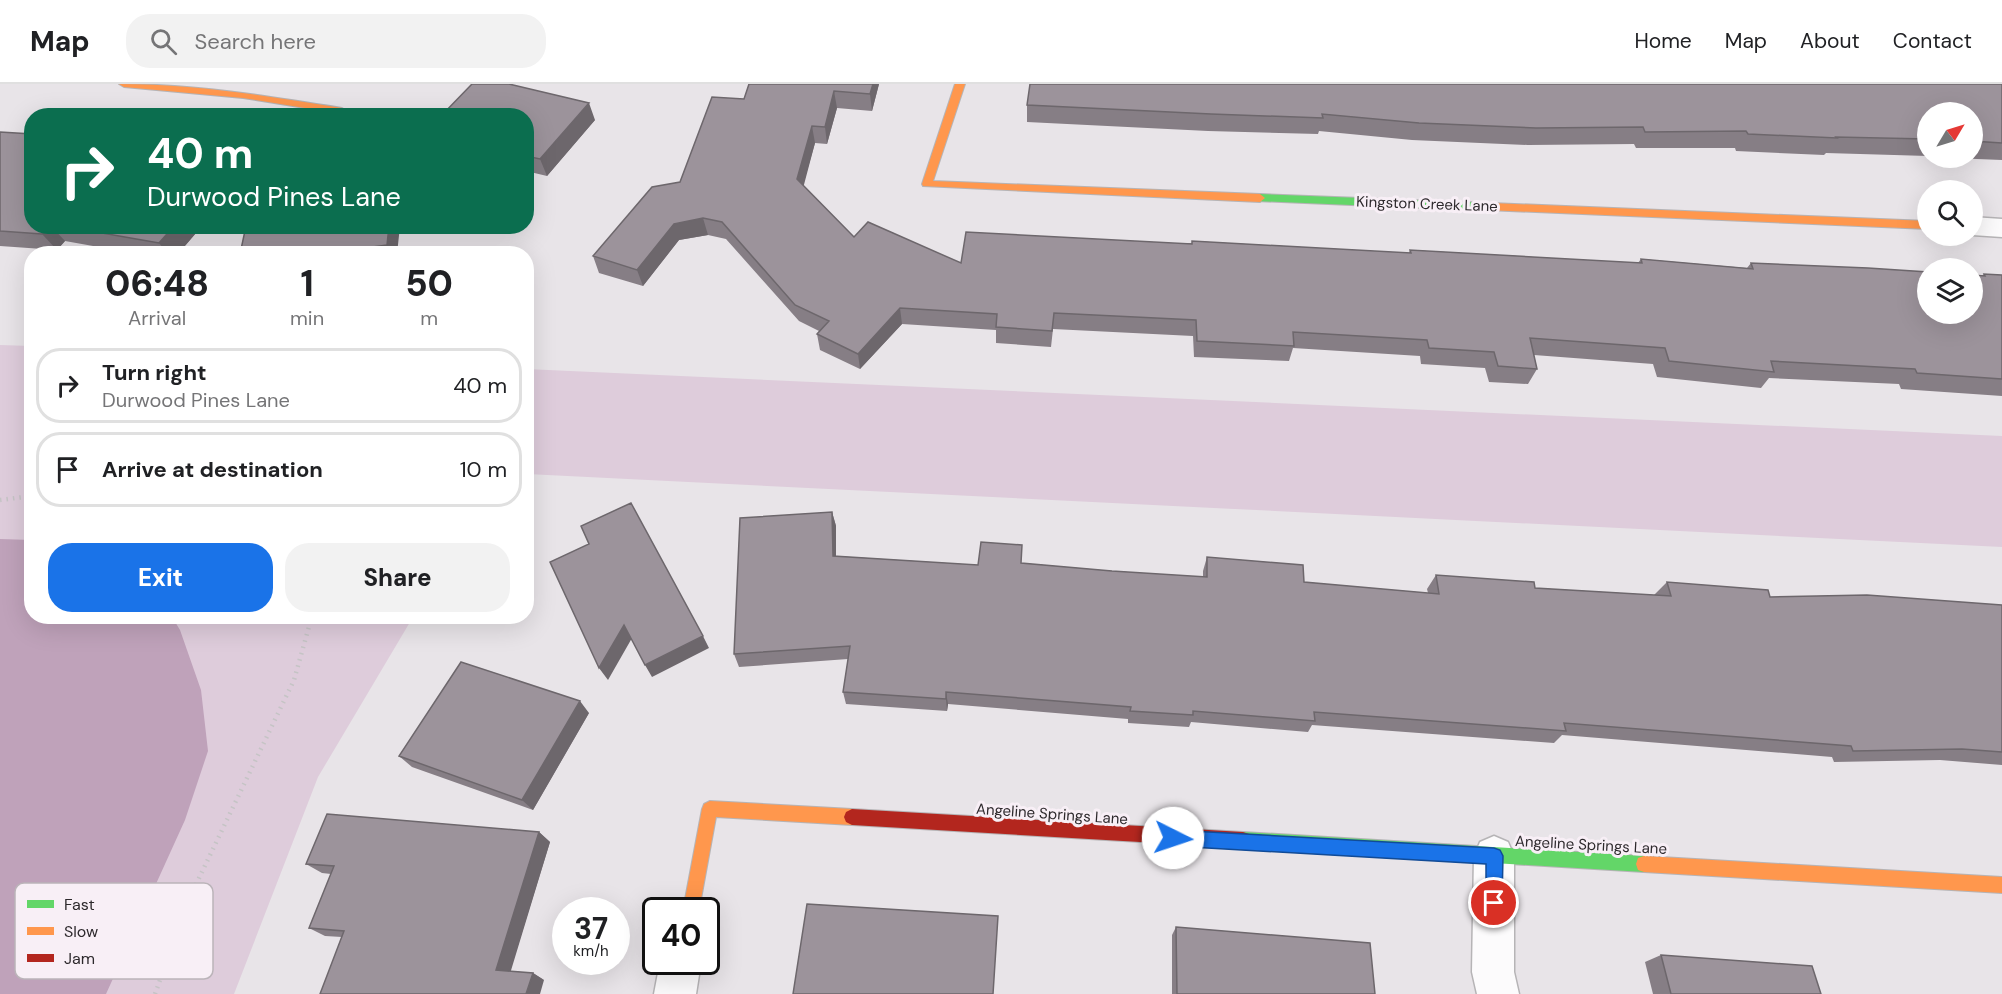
<!DOCTYPE html>
<html lang="en">
<head>
<meta charset="utf-8">
<style>
	:root { --surface:#fff; --page:#f2f2f2; --text:#202124; --muted:#757577; --line:#e0e0e0; --accent:#1a73e8 }
	body { margin:0; font-family:"DM Sans",sans-serif; background:var(--page); color:var(--text); height:100vh; display:flex; flex-direction:column; font-size:22px; white-space:nowrap }
	* { box-sizing:border-box; margin:0 }
	p { font-size:20px; color:var(--muted) }
	.icon { flex:none; width:33px; height:33px; fill:none; stroke:currentColor; stroke-width:2; stroke-linecap:round; stroke-linejoin:round }
	.map { position:relative; flex:1; overflow:hidden }
	.panel { position:absolute; left:24px; top:162px; width:510px; height:378px; display:flex; flex-direction:column; background:var(--surface); border-radius:24px; box-shadow:0 6px 24px #0002 }
	.panel>* { flex:none }
	.top-card { position:absolute; left:24px; top:24px; width:510px; height:126px; border-radius:24px; box-shadow:0 6px 24px #0002; background:#0b6e4f; color:#fff; overflow:hidden }
	.needle { width:39px; rotate:52deg }
	.fabs { position:absolute; left:1917px; top:18px; display:grid; gap:12px }
	.fabs a { display:grid; place-items:center; width:66px; height:66px; border-radius:50%; background:var(--surface); box-shadow:0 6px 24px #0002; font-size:30px }
	.speed { position:absolute; left:552px; top:813px; display:flex; gap:12px; font-size:30px; font-weight:700; text-align:center }
	.speed>* { display:grid; place-content:center; width:78px; height:78px; border-radius:50%; background:var(--surface); box-shadow:0 6px 24px #0002; line-height:1 }
	.speed small { font-size:15px; font-weight:400 }
	.speed .limit { border:3px solid #111; border-radius:9px; background:#fff; color:#111 }
	.pin { position:absolute; display:grid; place-items:center; width:51px; height:51px; color:#fff; margin:-26px; border:3px solid #fff; border-radius:50%; box-shadow:0 2px 6px #0007 }
	.me { position:absolute; width:66px; margin:-33px; rotate:94deg; stroke-linejoin:round; filter:drop-shadow(0 0 4px #0008) }
	.turn { display:flex; align-items:center; gap:21px; height:126px; padding:0 24px; font-size:27px }
	.turn .icon { width:78px; height:78px; stroke-width:2.5 }
	.turn b { display:block; font-size:42px; line-height:51px }
	.eta { display:flex; justify-content:space-evenly; align-items:center; height:102px; text-align:center }
	.eta b { font-size:36px; font-weight:800; line-height:42px }
	.action { display:flex; gap:12px; margin-top:auto; padding:12px 24px }
	.action a { flex:1; height:69px; border-radius:24px; background:var(--accent); color:#fff; font-size:24px; font-weight:800; line-height:69px; text-align:center }
	.action a+a { background:var(--page); color:var(--text) }
	ul { padding:0; list-style:none }
	li { display:flex; align-items:center; gap:18px; height:75px; margin:0 12px 9px; padding:0 12px; border:3px solid var(--line); border-radius:24px }
	li div { flex:1 }
	li b { display:block; font-size:22px }
	li em { font-style:normal }
	header { display:flex; align-items:center; gap:36px; box-sizing:border-box; height:84px; padding:0 30px; background:var(--surface); border-bottom:2px solid var(--line) }
	header strong { font-size:28px }
	nav { display:flex; gap:33px; margin-inline-start:auto; font-size:21px }
	.search { width:420px; height:54px; background:var(--page); display:flex; align-items:center; gap:15px; box-sizing:border-box; padding:0 21px; border-radius:24px; color:var(--muted); font-size:22px }
	.map>svg:first-child { display:block }
</style>
</head>
<body>
<header>
<strong>Map</strong>
<div class="search"><svg class="icon" aria-label="search" viewBox="0 0 24 24"><circle cx="10" cy="10" r="6"/><path d="M15 15l6 6"/></svg>Search here</div>
<nav><a>Home</a><a>Map</a><a>About</a><a>Contact</a></nav>
</header>
<div class="map">
<svg width="2002" height="910" viewBox="0 0 2002 910">
	<rect width="100%" height="100%" fill="#e8e4e8"/>
	<!-- green -->
	<path fill="#deccdb" d="M0 261 31 262 32 532 413 533 318 693 234 910H0Z
		M526 285 2002 352V463L527 390Z"/>
	<!-- water -->
	<path fill="#bfa2ba" d="M0 455 31 456 32 532 172 533 180 546 201 606 208 667 185 736 106 910H0Z"/>
	<g fill="none" stroke-linecap="round" stroke-linejoin="round">
		<defs>
			<path id="street" d="M1972 133 2002 135V153L1972 151Z
				M1494 752 1508 758 1514 772V888L1519 910H1477L1472 888 1474 772 1480 758Z
				M660 878H701L696 910H654Z"/>
			<path id="fast" d="M1260 110 1491 119 1496 123 1491 127 1256 117 1255 114Z
				M1243 748 1644 772 1650 774 1652 780 1650 786 1644 788 1243 764 1237 762 1235 756 1237 750Z"/>
			<path id="slow" d="M119 0C194 0 268 12 342 24L347 27 342 30 243 14 124 3Z
				M955 0H965L933 97 1260 110 1265 114 1260 118 923 102 922 100Z
				M1491 119 1928 137V145L1487 126V120Z
				M710 717 852 725 858 728 860 733 858 738 852 741 716 733 699 826H683L702 725 704 720Z
				M1644 772 2002 793V809L1644 788 1638 786 1636 780 1638 774Z"/>
			<path id="jam" d="M852 725 1243 748 1249 750 1251 756 1249 762 1243 764 852 741 846 738 844 733 846 728Z"/>
		</defs>
		<!-- street casing -->
		<use href="#street" stroke="#b6b4b6" stroke-width="3"/>
		<!-- fast casing -->
		<use href="#fast" stroke="#b6b4b6" stroke-width="2"/>
		<!-- slow casing -->
		<use href="#slow" stroke="#b6b4b6" stroke-width="2"/>
		<!-- jam casing -->
		<use href="#jam" stroke="#b6b4b6" stroke-width="2"/>
		<!-- path -->
		<path stroke="#c5c4c5" stroke-width="4.5" stroke-dasharray="1.5 5" stroke-linecap="butt" d="M0 416 32 412
			M155 910 189 815 294 596 312 532"/>
		<!-- street -->
		<use href="#street" fill="#fcfbfc" fill-rule="evenodd"/>
		<!-- fast -->
		<use href="#fast" fill="#63d668" fill-rule="evenodd"/>
		<!-- slow -->
		<use href="#slow" fill="#ff974d" fill-rule="evenodd"/>
		<!-- jam -->
		<use href="#jam" fill="#b3261e" fill-rule="evenodd"/>
	</g>
	<!-- wall -->
	<path fill="#867e85" d="M749 0H879L872 27 837 24 827 60 815 59 803 101 854 153 961 179 1192 159V157L1409 169 1410 166 1638 179 1641 175 1747 184 1751 179 1982 192 1984 190 2002 191V312L1901 305 1899 300 1769 294 1761 304 1657 293 1653 280 1534 271 1537 285 1528 300 1489 298 1485 284 1421 280 1420 272 1293 264 1289 277 1194 273 1193 252 1053 245 1051 263 996 259V246L902 240 860 285 820 266 817 250 819 247 799 237 726 155 708 151 679 156 643 202 599 189 593 172 680 98 744 15Z
		M2002 0V76L1952 74H1972V28H1928V72L1826 69 1824 71 1736 67 1735 64H1636L1634 60 1528 61 1412 56 1319 47 1318 50 1208 47 1027 38V21Z
		M526 32 595 36 547 92 526 87Z
		M0 48 32 142H202L178 170H138L65 157 57 166 0 162Z
		M832 428 836 442V472L978 481 1021 479 1112 487 1203 493V487L1207 473 1304 498 1428 509 1427 505 1436 491 1535 504 1654 511 1667 498 1770 513 2002 521V681L1940 676 1834 678 1832 673 1562 651 1554 659 1312 641 1308 648 1191 638 1189 643 1128 639V635L948 620 947 627 846 620 843 608 848 575 739 583 734 570Z
		M589 629 533 726 412 683 399 672Z
		M539 748 550 758 510 887 533 889 544 896 342 853 325 852 309 844 331 790 322 789 306 780Z
		M1176 843 1375 910H1172V851Z
		M1661 871 1821 910H1653L1645 878Z"/>
	<!-- shaded-wall -->
	<path fill="#6d676c" d="M873 0H879L872 27 870 10Z
		M834 7 837 24 827 60 825 43Z
		M589 19 595 36 547 92 540 75Z
		M812 42 815 59 801 112 797 95Z
		M703 134 708 151 679 156 643 202 637 186 674 140Z
		M47 142H51L65 157 57 166 42 150Z
		M174 142H202L178 170H168L159 159Z
		M389 142H400L397 170H322Z
		M900 224 902 240 860 285 858 270Z
		M832 428 836 442V486L833 472Z
		M624 541 632 554 608 596 599 584Z
		M703 552 709 564 652 593 645 581Z
		M946 608 948 620 947 627 946 615Z
		M580 617 589 629 533 726 522 716Z
		M539 748 550 758 509 893 496 886Z
		M533 889 544 896 540 910H526Z"/>
	<!-- building -->
	<path fill="#9c939b" stroke="#6d676c" stroke-width="1.5" d="M472 0H509L589 19 540 75 526 72V32H441Z
		M749 0H873L870 10 834 7 825 43 812 42 797 95 854 153 868 138 961 179 966 148 1192 160V157L1411 169 1410 166 1642 179 1641 175 1753 185 1751 179 1868 184 1928 188V230H1972V191L1985 192 1984 190 2002 191V295L1917 289 1915 285 1771 277 1774 288 1669 277 1665 264 1530 254 1537 285 1498 282 1494 268 1429 264 1427 256 1293 248 1294 262 1197 257 1196 236 1054 229 1052 247 996 243 997 230 900 224 858 270 817 250 829 237 795 221 722 138 703 134 674 140 637 186 593 172 652 103 680 98 712 13 744 15Z
		M1030 0H2002V59L1972 57V28H1928V55L1836 53 1837 54 1748 50 1746 47 1645 48 1643 43 1536 44 1419 39 1322 30 1323 34 1211 30 1027 21Z
		M0 48 32 50V142H47L42 150 0 147Z
		M62 142H174L159 159Z
		M246 142H389L387 161 322 170H240Z
		M631 419 703 552 645 581 624 541 599 584 550 478 589 460 581 442Z
		M832 428 833 472 978 481 981 458 1022 461 1021 479 1112 487 1207 493V473L1303 481 1304 498 1439 510 1436 491 1534 498 1535 504 1671 512 1667 498 1768 506 1770 513 1867 511 2002 521V668L1962 665 1853 667 1851 662 1564 639 1566 647 1314 628 1315 637 1193 627V631L1130 627 1131 623 946 608V615L843 608 850 562 734 570 740 434Z
		M461 578 580 617 522 716 399 672Z
		M327 730 539 748 496 886 533 889 526 910H320L344 847 309 844 334 782 306 780Z
		M807 820 998 832 993 910H793Z
		M1176 843 1370 859 1375 910H1177Z
		M1661 871 1812 882 1821 910H1671Z"/>
	<!-- route -->
	<path fill="#1a73e8" stroke="#114b97" stroke-width="1.5" d="M1173 746 1494 764 1500 766 1503 772 1502 819 1500 825 1494 827 1488 825 1486 819V780L1173 762 1168 759 1165 754 1168 748Z"/>
	<g text-anchor="middle" stroke-width="6" stroke-linejoin="round" paint-order="stroke">
		<!-- street labels -->
		<g font-size="15" fill="#2d292c" stroke="#f8eff6">
			<text transform="translate(1427 120) rotate(2)" y="5">Kingston Creek Lane</text>
			<text transform="translate(1052 730) rotate(4)" y="5">Angeline Springs Lane</text>
			<text transform="translate(1591 761) rotate(3)" y="5">Angeline Springs Lane</text>
		</g>
	</g>
	<!-- legend -->
	<rect x="15" y="799" width="198" height="96" rx="9" fill="#f8eff6" stroke="#bbb4b9" stroke-width="1.5"/>
	<rect x="27" y="816" width="27" height="8" fill="#63d668"/>
	<rect x="27" y="843" width="27" height="8" fill="#ff974d"/>
	<rect x="27" y="870" width="27" height="8" fill="#b3261e"/>
	<g font-size="16" fill="#2d292c">
		<text x="64" y="826">Fast</text>
		<text x="64" y="853">Slow</text>
		<text x="64" y="880">Jam</text>
	</g>
</svg>
<div class="fabs">
<a><svg class="needle" viewBox="-14 -14 28 28"><path d="M0-13l5 13h-10z" fill="#e53935"/><path d="M0 13l5-13h-10z" fill="#757577"/></svg></a>
<a><svg class="icon" aria-label="search" viewBox="0 0 24 24"><circle cx="10" cy="10" r="6"/><path d="M15 15l6 6"/></svg></a>
<a><svg class="icon" aria-label="layers" viewBox="0 0 24 24"><path d="M12 4l9 5-9 5-9-5zM3 14l9 5 9-5"/></svg></a>
</div>
<div class="speed"><div>37<small>km/h</small></div><div class="limit">40</div></div>
<div class="pin" style="left:1494px;top:819px;background:#d93025"><svg class="icon" aria-label="arrive" viewBox="0 0 24 24"><path d="M6 21V4h12l-3 4 3 4H6"/></svg></div>
<svg class="me" style="left:1173px;top:754px" viewBox="-20 -20 40 40"><circle r="19" fill="#fff"/><path d="M0-13L10 11 0 6-10 11z" fill="#1a73e8"/></svg>
<div class="top-card">
<div class="turn"><svg class="icon" aria-label="right" viewBox="0 0 24 24"><path d="M7 20v-9h11M14 6l5 5-5 5"/></svg><div><b>40 m</b>Durwood Pines Lane</div></div>
</div>
<section class="panel">
<div class="eta">
<div><b>06:48</b><p>Arrival</p></div>
<div><b>1</b><p>min</p></div>
<div><b>50</b><p>m</p></div>
</div>
<ul>
<li><svg class="icon" aria-label="right" viewBox="0 0 24 24"><path d="M7 20v-9h11M14 6l5 5-5 5"/></svg><div><b>Turn right</b><p>Durwood Pines Lane</p></div><em>40 m</em></li>
<li><svg class="icon" aria-label="arrive" viewBox="0 0 24 24"><path d="M6 21V4h12l-3 4 3 4H6"/></svg><div><b>Arrive at destination</b></div><em>10 m</em></li>
</ul>
<div class="action"><a>Exit</a><a>Share</a></div>
</section>
</div>
</body>
</html>
